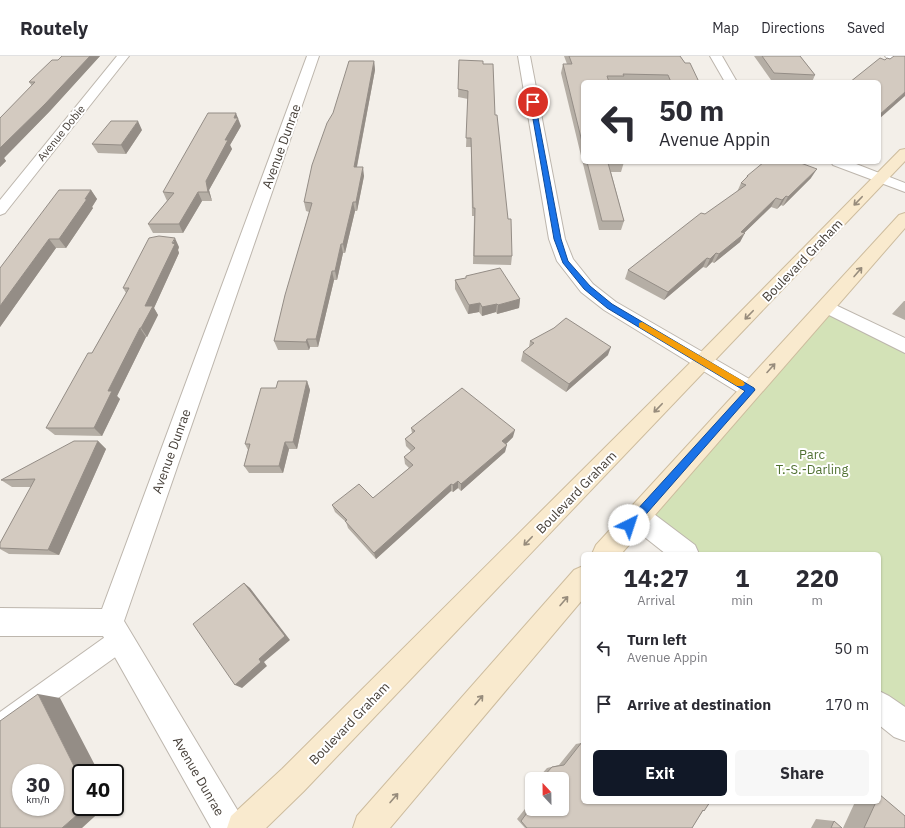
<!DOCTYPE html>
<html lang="en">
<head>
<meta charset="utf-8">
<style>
	:root { --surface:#fff; --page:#f7f7f7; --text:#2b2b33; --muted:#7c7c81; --line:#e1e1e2; --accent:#111827 }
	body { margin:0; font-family:"IBM Plex Sans",sans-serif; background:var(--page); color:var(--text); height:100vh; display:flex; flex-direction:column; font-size:15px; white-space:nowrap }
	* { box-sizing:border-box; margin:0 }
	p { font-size:13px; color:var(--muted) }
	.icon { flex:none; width:22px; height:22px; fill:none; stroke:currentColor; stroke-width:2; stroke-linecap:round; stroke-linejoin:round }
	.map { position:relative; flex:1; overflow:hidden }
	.drawer { position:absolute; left:581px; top:496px; width:300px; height:252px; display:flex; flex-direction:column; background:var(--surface); border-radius:6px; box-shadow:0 1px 3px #0004 }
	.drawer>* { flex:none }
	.guide { position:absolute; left:581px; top:24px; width:300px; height:84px; border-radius:6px; box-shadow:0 1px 3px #0004; background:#fff; color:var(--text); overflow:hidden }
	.needle { width:26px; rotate:338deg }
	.buttons { position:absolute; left:525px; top:716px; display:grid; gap:8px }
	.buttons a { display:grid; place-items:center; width:44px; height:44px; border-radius:6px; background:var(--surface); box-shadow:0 1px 3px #0004; font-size:20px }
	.speed { position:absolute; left:12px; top:708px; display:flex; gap:8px; font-size:20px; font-weight:700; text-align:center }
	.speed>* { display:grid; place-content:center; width:52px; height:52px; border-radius:50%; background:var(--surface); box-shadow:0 1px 3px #0004; line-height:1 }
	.speed small { font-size:10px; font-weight:400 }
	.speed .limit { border:2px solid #111; border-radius:6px; background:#fff; color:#111 }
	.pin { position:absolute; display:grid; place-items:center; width:34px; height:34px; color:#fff; margin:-17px; border:2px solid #fff; border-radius:50%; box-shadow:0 1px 4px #0007 }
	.me { position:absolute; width:44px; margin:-22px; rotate:41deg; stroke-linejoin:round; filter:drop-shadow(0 0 3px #0008) }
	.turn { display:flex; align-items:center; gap:14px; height:84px; padding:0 12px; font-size:18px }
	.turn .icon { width:52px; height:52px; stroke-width:2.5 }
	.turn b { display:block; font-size:28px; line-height:34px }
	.eta { display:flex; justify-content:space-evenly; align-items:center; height:68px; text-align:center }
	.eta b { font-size:24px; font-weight:700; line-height:28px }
	.action { display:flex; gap:8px; margin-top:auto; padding:8px 12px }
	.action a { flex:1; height:46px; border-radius:6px; background:var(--accent); color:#fff; font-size:16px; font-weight:700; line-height:46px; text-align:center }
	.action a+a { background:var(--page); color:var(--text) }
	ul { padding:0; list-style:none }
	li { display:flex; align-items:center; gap:12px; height:56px; padding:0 12px }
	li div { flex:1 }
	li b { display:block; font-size:15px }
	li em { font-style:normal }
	header { display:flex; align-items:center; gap:24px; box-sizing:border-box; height:56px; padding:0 20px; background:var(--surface); border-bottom:1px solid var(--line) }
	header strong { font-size:19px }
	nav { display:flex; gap:22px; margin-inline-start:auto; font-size:14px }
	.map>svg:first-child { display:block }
</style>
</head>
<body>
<header>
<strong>Routely</strong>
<nav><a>Map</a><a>Directions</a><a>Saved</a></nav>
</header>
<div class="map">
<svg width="905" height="772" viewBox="0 0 905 772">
	<rect width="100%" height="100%" fill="#f3efe9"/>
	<!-- green -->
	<path fill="#d3e2b7" d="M827 251 905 290V670L879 650V498H686L637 460Z"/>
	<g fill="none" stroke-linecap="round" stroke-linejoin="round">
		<defs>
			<path id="lane" d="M120 573 128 576 131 584 128 592 8 678 0 682V656L112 576Z"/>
			<path id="street" d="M117 0H129L5 157 0 159V144Z
				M307 0H319L124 565 241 760 245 772H211L103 580H0V552L102 553Z
				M518 0H530L565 183 573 203 593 228 616 246 758 328 761 334 758 340 751 342 744 340 604 254 581 236 557 205 549 183Z
				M710 0H722L737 26H725Z
				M885 0H905V7L887 2Z
				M831 106H851L905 127V136L833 109Z
				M827 245 905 282V297L821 255 818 251 821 247Z
				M637 449 646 452 695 489 699 498H666L628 468 625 460 628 452Z
				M879 635 889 640 905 651V685L894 681 879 669Z"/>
			<path id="secondary" d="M905 93V105L304 735 266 772H227L231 760 282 713 697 300 900 94Z
				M905 157V172L621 498H592L596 489 899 159Z
				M583 510V543L390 772H353L357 760 574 514Z"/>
		</defs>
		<!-- lane casing -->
		<use href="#lane" stroke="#bdb6ad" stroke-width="2"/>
		<!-- street casing -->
		<use href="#street" stroke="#bdb6ad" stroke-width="2"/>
		<!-- secondary casing -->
		<use href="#secondary" stroke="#cdbc9e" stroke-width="2"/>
		<!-- lane -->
		<use href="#lane" fill="#fff" fill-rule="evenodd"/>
		<!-- street -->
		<use href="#street" fill="#fff" fill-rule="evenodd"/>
		<!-- secondary -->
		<use href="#secondary" fill="#f9eace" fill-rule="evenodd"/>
	</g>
	<!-- wall -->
	<path fill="#b5aea5" d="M62 0H100L50 55 4 102 6 105 0 111V62L32 30 29 26 58 4Z
		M564 0H680L685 7 699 26H583V106H624L621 116H611L624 165 621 174H599L561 17 563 8H567Z
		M754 0H800L815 19 812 26 771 24Z
		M459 4 483 8 495 59 512 200 511 209 473 208 474 160H472L471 91H466L468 43 458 41Z
		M374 5 375 14 357 111 364 120 357 155H355L345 197H343L337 224H334L318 291H310L309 294H278L274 285 309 156 306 155 304 146Z
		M241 70 230 89 232 93 209 134 212 145H202L183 177H153L148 168 167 145 163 136Z
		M142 74 126 98 98 97 92 88Z
		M747 120 811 122 783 150 781 149 777 153 771 151 744 177 740 186 714 207 712 206 706 212 703 211 664 244 625 223 628 214 737 136 741 127 745 123Z
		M91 134 97 143 92 151 93 152 66 192H56L0 271V212Z
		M179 191 178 194 179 197 154 252 158 259 147 281H146L117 340 120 343 102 380 55 379 46 372 92 297 126 237 123 232Z
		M466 220 520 243 519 252 497 258 496 256 482 260 479 256 468 258 455 233V224L466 222Z
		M904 245H905V264L892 258Z
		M530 285 608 299 566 336 521 305 523 296 529 291Z
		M307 325 310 334 297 393H289L283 417H249L244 410 248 394 245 388 276 332Z
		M411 372 513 381 506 388 505 396 461 435 458 432 453 436 451 435 376 503 348 472 346 466 335 456 332 449 373 442 409 412 405 408 404 401 411 395 406 390 405 383 412 377Z
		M98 385 106 393 59 499 9 498 0 493V487L31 431H12L1 424Z
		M583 684V746H710L704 755H703L692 772H525L517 763 532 744V753L562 723H539V721L547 712 559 709 576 688 581 687Z
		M855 746H879L905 772H843Z
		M816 763 834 765 842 772H811Z"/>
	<!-- shaded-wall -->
	<path fill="#948d86" d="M90 0H100L50 55 4 102 6 105 0 111V92Z
		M374 5 375 14 355 120 354 111Z
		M905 36V40L879 63V59Z
		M236 57 241 70 230 89 232 93 209 134 212 145 208 136 206 125 225 84 234 62Z
		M138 65 142 74 126 98 121 89Z
		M363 111 364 120 357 155 356 146Z
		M817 113 811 122 783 150 788 141Z
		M91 134 97 143 92 151 93 152 66 192 59 183Z
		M198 136 202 145 183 177 179 168Z
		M786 140 781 149 777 153 782 144Z
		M776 142 771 151 738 183 745 177 740 186 714 207 719 198 741 176Z
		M353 146 355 155 345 197 343 188Z
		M175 182 179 191 178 194 179 197 154 252 158 259 147 281 141 272 145 250Z
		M49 183 56 192 0 271V250Z
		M341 188 343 197 337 224 335 215Z
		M716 197 712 206 706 212 710 203Z
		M707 202 703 211 664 244 668 236Z
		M332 215 334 224 318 291 316 283Z
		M520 243 519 252 497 258 498 249Z
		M480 247 479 256 468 258 469 249Z
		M497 248 496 256 482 260V251Z
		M140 272 146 281 117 340 120 343 102 380 94 372 108 335Z
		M307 283 310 291 309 294 306 286Z
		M611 291 608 299 566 336 569 328Z
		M307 325 310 334 297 393 293 386Z
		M515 374 513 381 501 393 502 385Z
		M98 385 106 393 59 499 48 494Z
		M285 386 289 393 283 417 279 410Z
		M507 389 505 396 461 435V428Z
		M458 425V432L453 436V429Z
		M451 428V435L376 503 374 497Z
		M244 527 250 532 290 584 264 606 267 610 242 632 235 629 259 603Z
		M38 638 60 642 99 717H81V724Z
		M86 751H105L82 772H62Z"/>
	<!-- building -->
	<path fill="#d3cac0" stroke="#948d86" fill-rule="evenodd" d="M62 0H90L45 48 0 92V62L35 26H29L52 4H58Z
		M569 0H680L685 7H690L699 26H671L668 19 623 18 624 20H607L609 26H583V90L563 8H572Z
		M762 0H800L815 19 774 17Z
		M894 0H905V36L879 59V26H850L880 2 885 4 887 2 890 3Z
		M459 4 483 5V8H493L495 59H497L508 163H511L512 200H474L475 152H473L471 82H466L468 35 458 33Z
		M349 5H374L354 111H363L356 146H353L343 188H341L335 215H332L316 283H307L306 286 274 285 285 239 312 147 304 146 312 109 327 67 333 57Z
		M208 57H236L234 62H238L225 84H228L206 125 208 136H198L179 168H148L174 137 163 136Z
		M111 65H138L121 89 92 88Z
		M587 106H624V107H608L624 165H602Z
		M764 106H798L817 113 788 141 786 140 782 144 776 142 741 176 745 177 719 198 716 197 710 203 707 202 668 236 628 214 701 157 705 158 746 129 741 127 748 120H747Z
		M59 134H91L85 143H87L59 183H49L0 250V212Z
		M159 180 175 182 172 187 175 188 145 250H153L141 272H140L108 335H112L94 372H46L88 297H92L129 232H123L149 182Z
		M500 212 520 243 498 249 497 248 482 251 480 247 469 249 455 224 466 222V220Z
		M566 262 611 291 569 328 523 296 534 287 530 285 554 272Z
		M278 325H307L293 386H285L279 410H244L250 388H245L261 332H276Z
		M462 332 515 374 502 385 507 389 461 428 458 425 453 429 451 428 374 497 345 465 347 464 332 449 359 428 373 442 413 409 404 401 415 392 405 383 415 375 411 372Z
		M74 385H98L48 494 0 492V487L35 423 1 424Z
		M244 527 285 580 259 603 261 606 235 629 193 568Z
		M38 638 81 724V751H86L62 772H0V665ZM21 717H55V751H21Z
		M582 686 583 687V746H710L704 755 703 754 692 772H527L521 765 532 750V753H562V723H543V721L552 711 564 709Z
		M879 738 905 760V772H864L876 746H879Z
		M834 765 842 772H831Z"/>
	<!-- one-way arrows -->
	<defs><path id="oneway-shaft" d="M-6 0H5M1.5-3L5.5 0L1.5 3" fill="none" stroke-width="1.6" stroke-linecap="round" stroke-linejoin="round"/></defs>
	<g stroke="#978c7c">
		<use href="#oneway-shaft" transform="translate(858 145) rotate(134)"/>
		<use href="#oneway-shaft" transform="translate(858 216) rotate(-49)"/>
		<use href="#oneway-shaft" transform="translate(749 259) rotate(134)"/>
		<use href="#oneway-shaft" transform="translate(771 312) rotate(-48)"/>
		<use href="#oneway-shaft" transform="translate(658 352) rotate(134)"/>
		<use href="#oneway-shaft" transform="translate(528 485) rotate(134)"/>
		<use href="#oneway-shaft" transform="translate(564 545) rotate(-49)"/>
		<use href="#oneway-shaft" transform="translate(479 644) rotate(-49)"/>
		<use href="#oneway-shaft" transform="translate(394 742) rotate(-49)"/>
	</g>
	<!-- route -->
	<path fill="#1a73e8" stroke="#114b97" d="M533 44 535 46 561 183 568 205 590 230 612 248 754 332 755 334 633 473 629 474 626 473 624 469 626 466 745 335 607 252 584 233 563 207 554 183 530 46Z"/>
	<!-- slow -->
	<path fill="#f59e0b" d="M642 266 743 325 745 328 743 330H737L639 271V267Z"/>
	<g text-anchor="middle" stroke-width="4" stroke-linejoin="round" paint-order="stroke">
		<!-- far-street labels -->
		<g font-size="11" fill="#463f38" stroke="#fff">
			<text transform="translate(61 77) rotate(-51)" y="4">Avenue Dobie</text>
		</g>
		<!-- street labels -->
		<g font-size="13" fill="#463f38" stroke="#fff">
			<text transform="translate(281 90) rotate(-70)" y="5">Avenue Dunrae</text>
			<text transform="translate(802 204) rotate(-46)" y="5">Boulevard Graham</text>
			<text transform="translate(171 395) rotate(-70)" y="5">Avenue Dunrae</text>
			<text transform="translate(576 436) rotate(-46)" y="5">Boulevard Graham</text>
			<text transform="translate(349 667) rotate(-46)" y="5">Boulevard Graham</text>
			<text transform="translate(199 720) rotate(60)" y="5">Avenue Dunrae</text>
		</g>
		<!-- park labels -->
		<g font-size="13" fill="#507132" stroke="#fff">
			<text x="812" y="403">Parc<tspan x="812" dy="15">T.-S.-Darling</tspan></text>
		</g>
	</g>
</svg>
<div class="buttons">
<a><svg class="needle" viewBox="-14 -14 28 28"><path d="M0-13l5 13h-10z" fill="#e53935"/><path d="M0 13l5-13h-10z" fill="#7c7c81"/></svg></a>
</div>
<div class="speed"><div>30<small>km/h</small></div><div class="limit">40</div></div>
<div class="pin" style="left:533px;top:46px;background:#d93025"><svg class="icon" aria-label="arrive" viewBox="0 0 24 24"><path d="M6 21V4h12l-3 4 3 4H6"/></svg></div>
<svg class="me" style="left:629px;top:469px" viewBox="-20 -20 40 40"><circle r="19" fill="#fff"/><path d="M0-13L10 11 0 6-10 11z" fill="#1a73e8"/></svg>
<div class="guide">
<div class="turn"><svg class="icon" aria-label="left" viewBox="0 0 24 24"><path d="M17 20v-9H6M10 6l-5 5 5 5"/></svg><div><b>50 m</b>Avenue Appin</div></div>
</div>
<section class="drawer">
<div class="eta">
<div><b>14:27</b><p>Arrival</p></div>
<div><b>1</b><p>min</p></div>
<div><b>220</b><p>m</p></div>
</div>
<ul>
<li><svg class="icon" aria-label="left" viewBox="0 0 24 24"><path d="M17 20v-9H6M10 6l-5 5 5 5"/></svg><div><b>Turn left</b><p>Avenue Appin</p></div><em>50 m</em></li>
<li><svg class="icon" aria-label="arrive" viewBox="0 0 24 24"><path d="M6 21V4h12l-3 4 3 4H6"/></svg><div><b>Arrive at destination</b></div><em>170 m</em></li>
</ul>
<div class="action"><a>Exit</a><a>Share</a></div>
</section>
</div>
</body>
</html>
